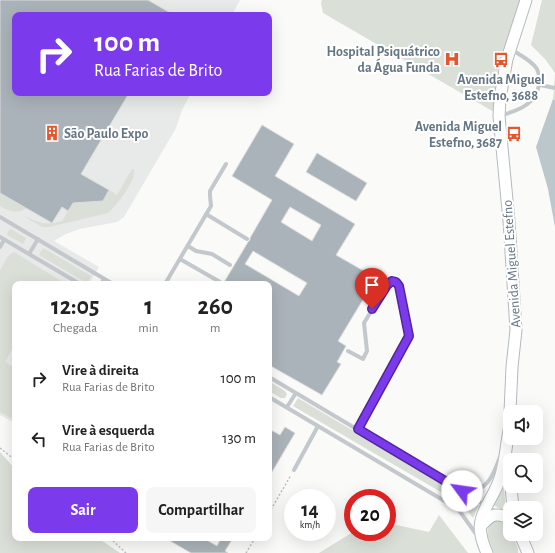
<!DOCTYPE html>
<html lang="pt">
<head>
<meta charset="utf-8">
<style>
	:root { --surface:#fff; --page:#f6f6f6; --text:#222; --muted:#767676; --accent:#7c3aed }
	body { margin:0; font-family:"Alegreya Sans",sans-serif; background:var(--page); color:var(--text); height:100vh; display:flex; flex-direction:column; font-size:15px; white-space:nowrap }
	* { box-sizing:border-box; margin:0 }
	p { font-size:13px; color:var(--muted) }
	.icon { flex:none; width:22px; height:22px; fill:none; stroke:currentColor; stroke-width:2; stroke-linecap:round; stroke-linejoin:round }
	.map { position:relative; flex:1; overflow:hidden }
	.panel { position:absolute; left:12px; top:281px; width:260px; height:260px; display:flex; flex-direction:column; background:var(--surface); border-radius:8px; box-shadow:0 4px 16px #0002 }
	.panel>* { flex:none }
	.banner { position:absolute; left:12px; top:12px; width:260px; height:84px; border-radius:8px; box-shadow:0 4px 16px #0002; background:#7c3aed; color:#fff; overflow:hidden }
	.tools { position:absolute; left:503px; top:405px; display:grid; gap:8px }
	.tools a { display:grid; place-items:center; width:40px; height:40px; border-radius:8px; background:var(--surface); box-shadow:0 4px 16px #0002; font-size:20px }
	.speed { position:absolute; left:284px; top:489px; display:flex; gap:8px; font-size:20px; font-weight:700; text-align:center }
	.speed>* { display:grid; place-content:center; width:52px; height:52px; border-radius:50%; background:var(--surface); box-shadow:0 4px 16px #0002; line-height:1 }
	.speed small { font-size:10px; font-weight:400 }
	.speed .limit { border:6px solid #d22; background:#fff; color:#111 }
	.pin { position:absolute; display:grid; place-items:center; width:34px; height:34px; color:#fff; margin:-41px -17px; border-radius:50% 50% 50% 0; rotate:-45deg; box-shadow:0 0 4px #0007 }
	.pin .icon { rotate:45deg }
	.me { position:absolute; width:44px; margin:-22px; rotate:301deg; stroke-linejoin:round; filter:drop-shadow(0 0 3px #0008) }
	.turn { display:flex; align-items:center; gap:14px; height:84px; padding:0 16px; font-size:18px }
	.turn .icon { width:52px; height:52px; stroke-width:2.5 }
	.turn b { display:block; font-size:28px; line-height:34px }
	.eta { display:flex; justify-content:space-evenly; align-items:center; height:68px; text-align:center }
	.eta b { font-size:24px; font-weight:700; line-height:28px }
	.primary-button { display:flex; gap:8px; margin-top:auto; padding:8px 16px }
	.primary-button a { flex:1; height:46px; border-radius:8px; background:var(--accent); color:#fff; font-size:16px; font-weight:700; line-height:46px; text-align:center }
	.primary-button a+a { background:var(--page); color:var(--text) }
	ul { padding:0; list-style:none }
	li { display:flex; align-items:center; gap:12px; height:60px; padding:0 16px }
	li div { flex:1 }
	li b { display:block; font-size:15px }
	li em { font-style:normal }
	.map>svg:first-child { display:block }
</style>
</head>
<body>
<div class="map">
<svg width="555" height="553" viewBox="0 0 555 553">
	<rect width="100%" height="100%" fill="#fafaf8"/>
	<!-- built -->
	<path fill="#e8e9e9" d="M0 0H240L232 15H15V93H191L182 110 176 128 124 217 117 222 80 229 66 234 54 241 99 267 89 284H15V423L0 415Z"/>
	<!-- green -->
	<path fill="#dadfd7" d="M322 0H522L509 39 498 66 494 112 323 13 321 3Z
		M542 0H555V100L553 99 555 73 545 59 531 45Z
		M132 169H134C137 179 116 207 108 213L49 227H42L27 218V217C39 224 50 225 62 221L73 203 103 201 109 190 117 195Z
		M0 193 26 208C17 215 9 211 0 206Z
		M11 229 26 238 23 244 7 235 8 231Z
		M43 248 91 276 87 283 39 255Z
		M14 252 66 284H15V344L5 362 15 368V420L0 412V270L8 256Z
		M269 381 285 391 287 394 285 398H281L269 391Z
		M298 398 450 488 446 495 293 406Z
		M0 452 15 469V538H98L120 553H0Z
		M502 488H504L506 512 493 505Z
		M460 494 479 505 473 518 467 510 456 501Z
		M439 515 468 553H319L353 532H387V523L429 532Z
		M494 519 508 522 510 525V534H513L518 549V553H494C489 539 482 531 494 519Z"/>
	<!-- water -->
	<path fill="#bbc7cb" d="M553 99 555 100V227L548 189 536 147Z"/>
	<!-- building -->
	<path fill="#aab3b9" stroke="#dcdcda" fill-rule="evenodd" d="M0 0H148L174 15H15V93H129L81 174 109 190 103 201 73 203 68 211 62 207 52 223 0 193Z
		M262 125 294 144 275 176 355 224 336 255 376 278 338 341 346 346 337 362 341 364 322 395 269 365V284H223L248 242 250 240V238L272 200 232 176ZM290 207 321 225 312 241 281 222ZM253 251 307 283 299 296 245 264Z
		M317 153 367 183 356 201 306 172Z
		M285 427 295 433 269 477V429L280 435Z
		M165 538H203L217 546 221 538H233L225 551 228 553H191Z"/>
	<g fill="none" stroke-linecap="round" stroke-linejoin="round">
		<defs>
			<path id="secondary" d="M510 412 512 367 516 330 509 221 499 116 500 98 507 59 526 0
				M511 486 513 508
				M480 527C490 515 496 511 510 519
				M520 534 528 553
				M487 553C469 514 492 507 501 475 506 459 506 442 510 426"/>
		</defs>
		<!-- secondary casing -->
		<use href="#secondary" stroke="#b3babf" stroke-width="13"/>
		<!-- path -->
		<path stroke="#bbbfc2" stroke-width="1.5" stroke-dasharray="2 2" stroke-linecap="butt" d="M0 448 15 460
			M269 513 291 475
			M110 538 126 553
			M246 553 255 538"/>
		<!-- service -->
		<path stroke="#c3c8cc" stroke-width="4" d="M540 85 555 88
			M499 116C508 113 518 111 526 105 537 98 543 82 537 69 532 61 520 55 512 50
			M206 214 247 239
			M0 217 113 284
			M0 237 80 284
			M188 246 196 251 212 254 230 265
			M0 247 4 240
			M29 254 38 239
			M180 259 220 282
			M101 284 104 279
			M165 284 211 206 210 196V191L226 164
			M348 351 363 359 367 351 364 323 387 285 392 281 395 282 399 286 409 336 358 429
			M269 377 498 513
			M269 397 458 509 479 538
			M287 407 296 393
			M294 470 318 426
			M464 491C487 493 493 476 500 457"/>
		<!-- secondary -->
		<use href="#secondary" stroke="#fff" stroke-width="11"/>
	</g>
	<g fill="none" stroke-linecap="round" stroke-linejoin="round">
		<defs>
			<path id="route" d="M372 309 387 285 392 281 396 282 399 286 409 336 358 429 462 491"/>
		</defs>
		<!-- route casing -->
		<use href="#route" stroke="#51269a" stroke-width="10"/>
		<!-- route -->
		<use href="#route" stroke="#7c3aed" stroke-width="7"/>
	</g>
	<!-- icons -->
	<defs>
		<symbol id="hospital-bare" viewBox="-9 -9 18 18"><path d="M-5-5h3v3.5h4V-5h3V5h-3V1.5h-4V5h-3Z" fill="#e4572e" stroke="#fff" stroke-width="2.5" paint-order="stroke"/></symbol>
		<symbol id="bus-bare" viewBox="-9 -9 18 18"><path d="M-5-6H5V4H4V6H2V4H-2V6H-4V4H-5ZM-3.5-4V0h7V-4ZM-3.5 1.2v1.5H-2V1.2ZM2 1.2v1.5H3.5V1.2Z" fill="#e4572e" stroke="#fff" stroke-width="2.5" paint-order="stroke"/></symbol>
		<symbol id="building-bare" viewBox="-9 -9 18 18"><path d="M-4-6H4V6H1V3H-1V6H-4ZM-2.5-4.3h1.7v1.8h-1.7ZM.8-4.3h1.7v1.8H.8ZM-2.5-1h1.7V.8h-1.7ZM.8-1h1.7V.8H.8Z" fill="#e4572e" stroke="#fff" stroke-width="2.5" paint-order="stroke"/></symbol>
	</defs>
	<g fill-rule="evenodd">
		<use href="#hospital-bare" x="441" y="48" width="22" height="22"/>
		<use href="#bus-bare" x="490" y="49" width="22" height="22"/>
		<use href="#building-bare" x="41" y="122" width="22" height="22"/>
		<use href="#bus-bare" x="503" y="123" width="22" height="22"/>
	</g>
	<g text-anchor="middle" stroke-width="4" stroke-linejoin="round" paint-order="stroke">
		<!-- poi labels -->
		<g font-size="14" font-weight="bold" fill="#657683" stroke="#fff" text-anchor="end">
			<text x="440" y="56">Hospital Psiquátrico<tspan x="440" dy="16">da Água Funda</tspan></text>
			<text x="501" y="84" text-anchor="middle">Avenida Miguel<tspan x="501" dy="16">Estefno, 3688</tspan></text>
			<text x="502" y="131">Avenida Miguel<tspan x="502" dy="16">Estefno, 3687</tspan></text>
			<text x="64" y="138" text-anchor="start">São Paulo Expo</text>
		</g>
		<!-- street labels -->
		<g font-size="14" fill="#657683" stroke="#fff">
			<text transform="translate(511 264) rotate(-94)" y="5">Avenida Miguel Estefno</text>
		</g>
	</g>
</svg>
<div class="tools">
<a><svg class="icon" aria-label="sound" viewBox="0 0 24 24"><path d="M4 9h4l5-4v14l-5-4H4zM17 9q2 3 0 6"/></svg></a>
<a><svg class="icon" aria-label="search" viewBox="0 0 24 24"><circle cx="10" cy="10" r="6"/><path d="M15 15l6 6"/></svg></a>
<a><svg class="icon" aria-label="layers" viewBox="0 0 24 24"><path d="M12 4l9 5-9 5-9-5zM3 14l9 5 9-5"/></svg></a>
</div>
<div class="speed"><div>14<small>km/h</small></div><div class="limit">20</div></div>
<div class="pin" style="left:372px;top:309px;background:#d93025"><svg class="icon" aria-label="arrive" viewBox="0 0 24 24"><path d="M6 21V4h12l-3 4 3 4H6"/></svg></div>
<svg class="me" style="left:462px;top:491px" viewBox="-20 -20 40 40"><circle r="19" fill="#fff"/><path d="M0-13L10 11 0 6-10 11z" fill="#7c3aed"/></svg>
<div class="banner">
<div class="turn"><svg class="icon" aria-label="right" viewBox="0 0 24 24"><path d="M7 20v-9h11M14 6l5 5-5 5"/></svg><div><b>100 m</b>Rua Farias de Brito</div></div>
</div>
<section class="panel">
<div class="eta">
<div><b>12:05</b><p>Chegada</p></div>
<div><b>1</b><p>min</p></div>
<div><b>260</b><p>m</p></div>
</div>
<ul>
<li><svg class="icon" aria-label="right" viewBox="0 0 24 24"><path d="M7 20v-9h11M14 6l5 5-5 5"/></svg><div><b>Vire à direita</b><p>Rua Farias de Brito</p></div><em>100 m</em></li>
<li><svg class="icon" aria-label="left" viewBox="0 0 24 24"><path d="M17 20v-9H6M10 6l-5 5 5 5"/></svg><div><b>Vire à esquerda</b><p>Rua Farias de Brito</p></div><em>130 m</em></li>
</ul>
<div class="primary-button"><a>Sair</a><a>Compartilhar</a></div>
</section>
</div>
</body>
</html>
